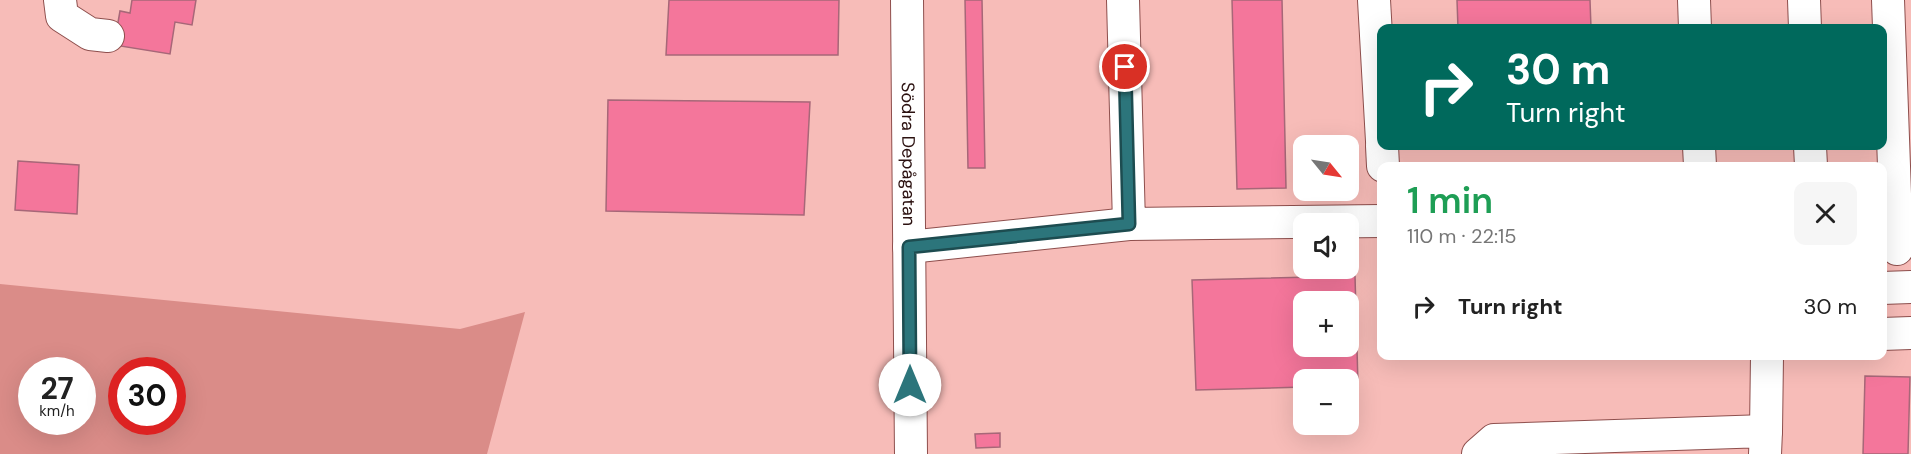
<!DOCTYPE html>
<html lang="en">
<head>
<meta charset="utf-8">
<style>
	:root { --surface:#fff; --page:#f6f6f6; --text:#222; --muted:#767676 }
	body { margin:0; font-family:"DM Sans",sans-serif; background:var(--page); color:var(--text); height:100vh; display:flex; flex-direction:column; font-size:22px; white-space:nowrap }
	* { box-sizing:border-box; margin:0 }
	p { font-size:20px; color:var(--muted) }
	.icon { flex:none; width:33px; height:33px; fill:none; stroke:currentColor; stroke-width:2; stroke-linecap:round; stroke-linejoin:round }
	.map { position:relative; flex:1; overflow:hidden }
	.side { position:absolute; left:1377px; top:162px; width:510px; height:198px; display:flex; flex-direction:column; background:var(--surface); border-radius:12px; box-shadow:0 6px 24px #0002 }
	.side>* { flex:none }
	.hud { position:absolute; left:1377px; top:24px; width:510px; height:126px; border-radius:12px; box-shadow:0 6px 24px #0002; background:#00695c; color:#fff; overflow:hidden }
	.needle { width:39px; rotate:120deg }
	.fabs { position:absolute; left:1293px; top:135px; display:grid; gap:12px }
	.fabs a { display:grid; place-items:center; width:66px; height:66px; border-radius:12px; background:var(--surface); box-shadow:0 6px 24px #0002; font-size:30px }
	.speed { position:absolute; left:18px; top:357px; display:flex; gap:12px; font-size:30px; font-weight:700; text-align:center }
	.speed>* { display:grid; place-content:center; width:78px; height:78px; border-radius:50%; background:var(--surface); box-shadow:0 6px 24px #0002; line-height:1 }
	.speed small { font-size:15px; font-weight:400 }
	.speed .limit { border:9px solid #d22; background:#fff; color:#111 }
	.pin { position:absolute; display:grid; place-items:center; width:51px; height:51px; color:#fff; margin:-26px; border:3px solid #fff; border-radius:50%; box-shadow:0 2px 6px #0007 }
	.me { position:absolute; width:66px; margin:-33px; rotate:0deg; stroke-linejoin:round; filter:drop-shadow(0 0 4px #0008) }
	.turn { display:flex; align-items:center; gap:21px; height:126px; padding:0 30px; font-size:27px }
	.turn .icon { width:78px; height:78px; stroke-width:2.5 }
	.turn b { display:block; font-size:42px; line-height:51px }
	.round { display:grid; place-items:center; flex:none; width:63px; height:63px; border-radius:12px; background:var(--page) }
	.head { display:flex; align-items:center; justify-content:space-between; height:102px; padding:0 30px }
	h1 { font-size:36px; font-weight:600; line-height:45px; color:#1e9e55 }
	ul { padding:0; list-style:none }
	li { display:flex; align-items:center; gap:18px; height:84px; padding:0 30px }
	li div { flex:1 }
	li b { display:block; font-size:22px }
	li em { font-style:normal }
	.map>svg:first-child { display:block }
</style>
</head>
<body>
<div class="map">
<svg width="1911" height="454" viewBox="0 0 1911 454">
	<rect width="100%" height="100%" fill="#f7bcb8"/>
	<!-- green -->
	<path fill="#da8c88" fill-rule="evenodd" d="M0 284 460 329 525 312 487 454H0ZM32 370H82V422H32ZM172 370V422H122V370Z"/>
	<!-- building -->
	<path fill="#f4769b" stroke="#a76778" stroke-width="1.5" fill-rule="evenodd" d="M132 0H196L192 25 175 22 170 54 114 45 120 11 130 13Z
		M669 0H839L838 55H666Z
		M965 0H982L985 168H968Z
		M1232 0H1282L1286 188 1237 189Z
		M1457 0H1590L1591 28H1458Z
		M608 100 810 102 804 215 606 211Z
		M18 161 79 165 77 214 15 210Z
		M1355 276 1358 385H1348V380H1304V387L1196 390 1192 280ZM1304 302H1348V346H1304Z
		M1865 376 1910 377 1908 454H1863Z
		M1000 433V447L976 448 975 434Z"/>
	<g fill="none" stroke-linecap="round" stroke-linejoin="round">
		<defs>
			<g id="minor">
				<path d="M60 0 62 16 90 34 108 36"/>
				<path id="s1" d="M907 0 911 454"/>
				<path d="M1123 0 1129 224 1382 221"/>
				<path d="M1374 0 1382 141"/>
				<path d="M1694 0 1695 28"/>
				<path d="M1804 0 1805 28"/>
				<path d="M1888 0 1897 249"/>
				<path d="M1382 146 1383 166"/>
				<path d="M1699 146 1700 166"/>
				<path d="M1810 146 1811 166"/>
				<path d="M909 247 1129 224"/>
				<path d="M1882 288 1911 287"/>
				<path d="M1882 334 1911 333"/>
				<path d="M1766 431 1767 356"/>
				<path d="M1478 454 1494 440 1766 431 1765 454"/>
			</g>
		</defs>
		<!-- minor casing -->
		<use href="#minor" stroke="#8e4f4d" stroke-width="34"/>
		<!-- minor -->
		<use href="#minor" stroke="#fff" stroke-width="32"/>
	</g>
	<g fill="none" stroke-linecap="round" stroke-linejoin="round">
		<defs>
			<path id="route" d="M910 385 909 247 1129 224 1125 67"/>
		</defs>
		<!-- route casing -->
		<use href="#route" stroke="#1d4c50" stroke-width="15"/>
		<!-- route -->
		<use href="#route" stroke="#2c757b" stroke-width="10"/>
	</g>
	<g text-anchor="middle" stroke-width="4.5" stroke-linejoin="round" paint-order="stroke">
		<!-- street labels -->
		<g font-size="18" fill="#2b1110" stroke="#f7bcb8">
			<text dy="6" stroke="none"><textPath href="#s1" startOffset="154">Södra Depågatan</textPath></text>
		</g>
	</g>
</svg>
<div class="fabs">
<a><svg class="needle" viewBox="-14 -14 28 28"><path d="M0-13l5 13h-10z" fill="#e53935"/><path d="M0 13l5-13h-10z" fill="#767676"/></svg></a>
<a><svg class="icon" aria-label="sound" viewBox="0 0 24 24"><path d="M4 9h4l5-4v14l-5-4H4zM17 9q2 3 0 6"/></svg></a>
<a>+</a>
<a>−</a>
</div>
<div class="speed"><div>27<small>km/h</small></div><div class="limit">30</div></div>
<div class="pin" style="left:1125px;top:67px;background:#d93025"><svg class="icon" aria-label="arrive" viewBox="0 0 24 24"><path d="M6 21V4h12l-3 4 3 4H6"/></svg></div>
<svg class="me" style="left:910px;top:385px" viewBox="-20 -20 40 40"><circle r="19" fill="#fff"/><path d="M0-13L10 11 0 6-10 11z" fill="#2c757b"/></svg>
<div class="hud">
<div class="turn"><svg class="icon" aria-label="right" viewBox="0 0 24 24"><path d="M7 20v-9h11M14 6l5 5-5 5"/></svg><div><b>30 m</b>Turn right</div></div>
</div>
<section class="side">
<div class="head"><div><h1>1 min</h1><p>110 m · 22:15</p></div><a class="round"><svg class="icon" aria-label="close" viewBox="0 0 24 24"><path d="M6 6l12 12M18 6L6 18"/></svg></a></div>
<ul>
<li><svg class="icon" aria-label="right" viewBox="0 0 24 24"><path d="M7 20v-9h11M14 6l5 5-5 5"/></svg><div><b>Turn right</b></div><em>30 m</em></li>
</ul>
</section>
</div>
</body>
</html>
